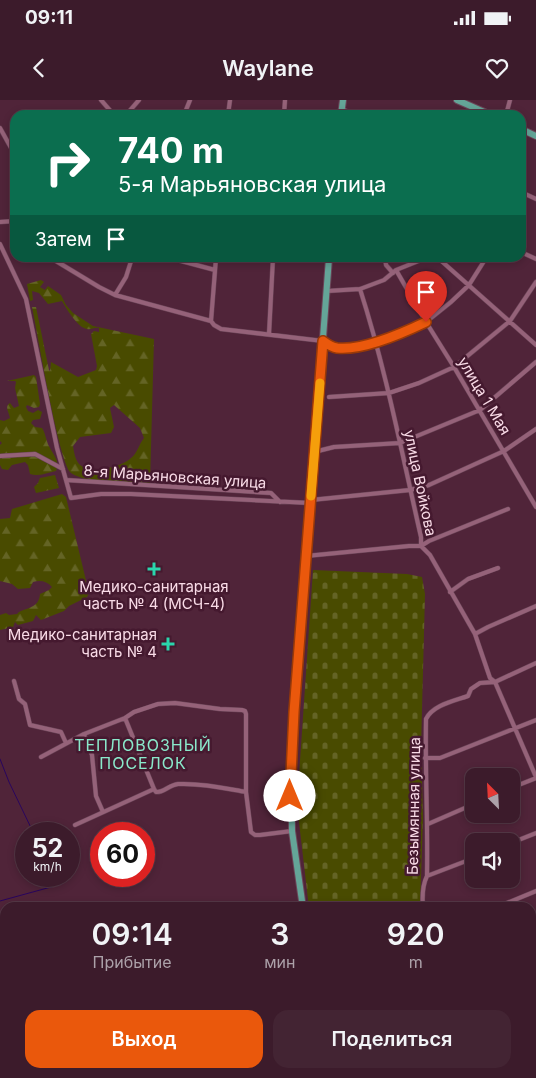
<!DOCTYPE html>
<html lang="ru">
<head>
<meta charset="utf-8">
<style>
	:root { --surface:#3c1b2b; --page:#432433; --text:#f1f3f6; --muted:#aca1a9; --line:#553947; --accent:#ea580c }
	body { margin:0; font-family:Inter,sans-serif; background:var(--page); color:var(--text); height:100vh; display:flex; flex-direction:column; font-size:19px; white-space:nowrap }
	* { box-sizing:border-box; margin:0 }
	p { font-size:16px; color:var(--muted) }
	.icon { flex:none; width:28px; height:28px; fill:none; stroke:currentColor; stroke-width:2; stroke-linecap:round; stroke-linejoin:round }
	.map { position:relative; flex:1; overflow:hidden }
	.panel { position:absolute; left:0px; top:802px; width:536px; height:176px; display:flex; flex-direction:column; background:var(--surface); border-radius:15px 15px 0 0; box-shadow:0 2px 8px #0003,0 0 0 1px var(--line) }
	.panel>* { flex:none }
	.banner { position:absolute; left:10px; top:10px; width:516px; height:152px; border-radius:15px; box-shadow:0 2px 8px #0003,0 0 0 1px var(--line); background:#0b6e4f; color:#fff; overflow:hidden }
	.needle { width:32px; rotate:336deg }
	.buttons { position:absolute; left:465px; top:668px; display:grid; gap:10px }
	.buttons a { display:grid; place-items:center; width:55px; height:55px; border-radius:10px; background:var(--surface); box-shadow:0 2px 8px #0003,0 0 0 1px var(--line); font-size:25px }
	.speed { position:absolute; left:15px; top:722px; display:flex; gap:10px; font-size:25px; font-weight:700; text-align:center }
	.speed>* { display:grid; place-content:center; width:65px; height:65px; border-radius:50%; background:var(--surface); box-shadow:0 2px 8px #0003,0 0 0 1px var(--line); line-height:1 }
	.speed small { font-size:12px; font-weight:400 }
	.speed .limit { border:8px solid #d22; background:#fff; color:#111 }
	.pin { position:absolute; display:grid; place-items:center; width:42px; height:42px; color:#fff; margin:-51px -21px; border-radius:50% 50% 50% 0; rotate:-45deg; box-shadow:0 0 5px #0007 }
	.pin .icon { rotate:45deg }
	.me { position:absolute; width:55px; margin:-28px; rotate:0deg; stroke-linejoin:round; filter:drop-shadow(0 0 4px #0008) }
	.turn { display:flex; align-items:center; gap:18px; height:105px; padding:0 25px; font-size:22px }
	.turn .icon { width:65px; height:65px; stroke-width:2.5 }
	.turn b { display:block; font-size:35px; line-height:42px }
	.then { display:flex; align-items:center; height:48px; padding:0 25px; background:#0003; gap:10px; font-size:19px }
	.eta { display:flex; justify-content:space-evenly; align-items:center; height:85px; text-align:center }
	.eta b { font-size:30px; font-weight:600; line-height:35px }
	.cta { display:flex; gap:10px; margin-top:auto; padding:10px 25px }
	.cta a { flex:1; height:58px; border-radius:15px; background:var(--accent); color:#fff; font-size:20px; font-weight:600; line-height:58px; text-align:center }
	.cta a+a { background:var(--page); color:var(--text) }
	.status { display:flex; justify-content:space-between; align-items:center; height:35px; padding:0 25px; background:var(--surface); direction:ltr }
	.status svg { height:14px; fill:currentColor }
	header { display:flex; justify-content:space-between; align-items:center; height:65px; padding:0 25px; background:var(--surface); font-size:22px; font-weight:600 }
	.map>svg:first-child { display:block }
</style>
</head>
<body>
<div class="status"><b>09:11</b><svg viewBox="0 0 49 12"><path d="M0 12V9h3v3zM5 12V6h3v6zM10 12V3h3v9zM15 12V0h3v12zM26 1h20v11H26zM47 4h2v5h-2z"/></svg></div>
<header><svg class="icon" aria-label="back" viewBox="0 0 24 24"><path d="M15 5l-7 7 7 7"/></svg>Waylane<svg class="icon" aria-label="heart" viewBox="0 0 24 24"><path d="M12 20l-8-8c-3-5 5-10 8-4 3-6 11-1 8 4z"/></svg></header>
<div class="map">
<svg width="536" height="978" viewBox="0 0 536 978">
	<defs>
		<pattern id="forest-firs" width="22" height="20" patternUnits="userSpaceOnUse" patternTransform="scale(1.25)"><rect width="22" height="20" fill="#494b00"/><path d="M5 1l3.5 6h-7zM16 11l3.5 6h-7z" fill="#646425"/></pattern>
		<pattern id="cemetery-stones" width="16" height="16" patternUnits="userSpaceOnUse" patternTransform="scale(1.25)"><rect width="16" height="16" fill="#494b00"/><path d="M2 7V4a2 2 0 0 1 4 0v3zM10 15v-3a2 2 0 0 1 4 0v3z" fill="#646425"/></pattern>
		<pattern id="water-rules" width="6" height="5" patternUnits="userSpaceOnUse" patternTransform="scale(1.25)"><rect width="6" height="5" fill="#29055e"/><path d="M0 2.5h6" fill="none" stroke="#492975"/></pattern>
	</defs>
	<rect width="100%" height="100%" fill="#502439"/>
	<!-- forest -->
	<path fill="url(#forest-firs)" fill-rule="evenodd" d="M41 180 44 182 40 187 45 190 48 186 61 195 66 205 73 213 93 226 154 239 150 383C130 382 87 384 71 373 59 364 37 230 32 207H36L49 270 50 271 51 262 78 277 96 270 97 266 91 234 94 231 99 232V228C94 227 91 230 87 229 78 228 66 208 62 201L48 204 39 193 32 191 33 200 30 201 27 184ZM114 305 140 328 144 338C139 344 137 354 131 358 122 367 89 375 79 364 75 359 74 352 73 346L80 337 111 333 114 327 110 308Z
		M34 275 36 277 40 304 39 307 34 308 27 305 26 307 28 311 33 313 38 310 42 312 40 319 33 320 31 323 35 327 42 328C46 334 46 342 50 348 54 356 60 361 56 371 47 373 38 377 30 374L28 365 25 362 12 365 8 370 2 369 0 365V345L2 343 0 341V320L4 321 10 318C9 312 4 307 10 303L14 308 19 306 15 288 16 282 15 281H7Z
		M55 375 59 388 36 393 34 387 38 383 40 378Z
		M62 394 66 397 89 493 87 497 69 506 64 511 41 520 36 515 33 521 18 525 15 522 13 527 0 530V515L6 513 9 515 17 514 19 512C30 507 39 507 40 494L49 490 52 487C47 481 40 480 33 482L30 488 18 489 12 484 0 481V419L10 418 12 409Z"/>
	<!-- cemetery -->
	<path fill="url(#cemetery-stones)" d="M313 470 407 474 422 477 425 494 421 648 423 718 420 807 309 808 297 705Z"/>
	<!-- water -->
	<path fill="url(#water-rules)" d="M5 844V974H45L46 978H0V845Z"/>
	<g fill="none" stroke-linecap="round" stroke-linejoin="round">
		<!-- stream -->
		<path stroke="#29055e" stroke-width="1" d="M0 659 9 682 34 734
			M0 801 62 784 59 776"/>
		<defs>
			<path id="minor" d="M101 0 114 15
				M342 9 355 15
				M126 15 139 0
				M184 15 190 0
				M228 15 230 0
				M284 15 285 0
				M506 15 510 0
				M0 28 15 55
				M521 92 536 99
				M0 122 15 121
				M0 144 26 199 57 348 71 398 101 394H131L310 403
				M521 152 536 159
				M51 158 99 187 115 195 211 221 214 225 221 229 323 241 336 248 354 247 377 241 426 222 451 202 469 185 486 158
				M170 158 215 170
				M385 158 386 165 393 173
				M438 158 536 245
				M396 170 426 222 454 267 536 407
				M360 189C386 270 402 354 421 437V446L430 455 475 534 490 578 495 582 536 677
				M327 191 360 189 384 180 396 170 426 158
				M115 195 126 177 132 158
				M211 221 216 158
				M269 234 273 158
				M329 297 389 293 419 283 454 267 510 221 536 182
				M314 352 334 347 400 343 480 310 536 262
				M0 356 35 354 63 369
				M66 380 271 393 280 402
				M311 400 410 390 429 385 504 351 536 329
				M306 456 409 446H421L429 441 508 409
				M450 492 468 479 498 468
				M475 534 488 527 536 506
				M14 581 19 599 25 604 30 625 61 632 66 643
				M125 618 154 689
				M84 634 92 655 96 696 103 712
				M41 657 84 634 125 618 134 612 158 604 175 603 220 609 242 610 245 611 246 614V692L251 732 255 735H260L292 731
				M425 658H440L536 620
				M511 688 536 678
				M428 724 474 704
				M75 725 154 689 156 692C163 693 169 685 178 684 201 683 223 688 246 692
				M511 743 536 733
				M427 776 474 758
				M423 808C422 796 422 786 427 776 428 723 425 671 426 619 433 605 454 601 468 596L471 589 480 583 495 582 536 563
				M495 808 536 791
				M531 850 536 848
				M531 908 536 906
				M531 962 536 960
				M216 974 217 978
				M461 974 463 978
				M168 978 192 974
				M430 978 450 974
				M494 978 504 974"/>
			<path id="primary" d="M457 0 491 15
				M341 15 343 0
				M521 29 536 36
				M303 808 292 731 291 663 329 158
				M330 974 331 978"/>
		</defs>
		<!-- minor casing -->
		<use href="#minor" stroke="#6b4558" stroke-width="5"/>
		<!-- primary casing -->
		<use href="#primary" stroke="#6b4558" stroke-width="8"/>
		<!-- minor -->
		<use href="#minor" stroke="#956279" stroke-width="4"/>
		<!-- primary -->
		<use href="#primary" stroke="#64a598" stroke-width="6"/>
	</g>
	<g fill="none" stroke-linecap="round" stroke-linejoin="round">
		<defs>
			<path id="route" d="M290 696 294 612 323 241C327 244 331 247 337 248 362 251 403 233 426 222"/>
		</defs>
		<!-- route casing -->
		<use href="#route" stroke="#983908" stroke-width="12"/>
		<!-- route -->
		<use href="#route" stroke="#ea580c" stroke-width="9"/>
		<!-- slow -->
		<path stroke="#f59e0b" stroke-width="9" d="M311 396 320 283"/>
	</g>
	<!-- markers -->
	<g fill="#2ad5ac" stroke="#45192f" stroke-width="2">
		<path d="M151.5 461.5h5v5h5v5h-5v5h-5v-5h-5v-5h5z"/>
		<path d="M165.5 536.5h5v5h5v5h-5v5h-5v-5h-5v-5h5z"/>
	</g>
	<g text-anchor="middle" stroke-width="5" stroke-linejoin="round" paint-order="stroke">
		<!-- street labels -->
		<g font-size="15" fill="#f9dbe7" stroke="#45192f">
			<text transform="translate(484 296) rotate(59)" y="5">улица 1 Мая</text>
			<text transform="translate(175 377) rotate(4)" y="5">8-я Марьяновская улица</text>
			<text transform="translate(420 383) rotate(78)" y="5">улица Войкова</text>
			<text transform="translate(414 706) rotate(-89)" y="5">Безымянная улица</text>
		</g>
		<!-- poi labels -->
		<g font-size="15" fill="#f9dbe7" stroke="#45192f">
			<text x="154" y="492">Медико-санитарная<tspan x="154" dy="17">часть № 4 (МСЧ-4)</tspan></text>
			<text x="157" y="540" text-anchor="end">Медико-санитарная<tspan x="157" dy="17">часть № 4</tspan></text>
		</g>
		<!-- neighbourhood labels -->
		<g font-size="16" letter-spacing="1" fill="#8ae9cb" stroke="#45192f">
			<text x="143" y="651">ТЕПЛОВОЗНЫЙ<tspan x="143" dy="18">ПОСЕЛОК</tspan></text>
		</g>
	</g>
</svg>
<div class="buttons">
<a><svg class="needle" viewBox="-14 -14 28 28"><path d="M0-13l5 13h-10z" fill="#e53935"/><path d="M0 13l5-13h-10z" fill="#aca1a9"/></svg></a>
<a><svg class="icon" aria-label="sound" viewBox="0 0 24 24"><path d="M4 9h4l5-4v14l-5-4H4zM17 9q2 3 0 6"/></svg></a>
</div>
<div class="speed"><div>52<small>km/h</small></div><div class="limit">60</div></div>
<div class="pin" style="left:426px;top:222px;background:#d93025"><svg class="icon" aria-label="arrive" viewBox="0 0 24 24"><path d="M6 21V4h12l-3 4 3 4H6"/></svg></div>
<svg class="me" style="left:290px;top:696px" viewBox="-20 -20 40 40"><circle r="19" fill="#fff"/><path d="M0-13L10 11 0 6-10 11z" fill="#ea580c"/></svg>
<div class="banner">
<div class="turn"><svg class="icon" aria-label="right" viewBox="0 0 24 24"><path d="M7 20v-9h11M14 6l5 5-5 5"/></svg><div><b>740 m</b>5-я Марьяновская улица</div></div>
<div class="then">Затем<svg class="icon" aria-label="arrive" viewBox="0 0 24 24"><path d="M6 21V4h12l-3 4 3 4H6"/></svg></div>
</div>
<section class="panel">
<div class="eta">
<div><b>09:14</b><p>Прибытие</p></div>
<div><b>3</b><p>мин</p></div>
<div><b>920</b><p>m</p></div>
</div>
<div class="cta"><a>Выход</a><a>Поделиться</a></div>
</section>
</div>
</body>
</html>
